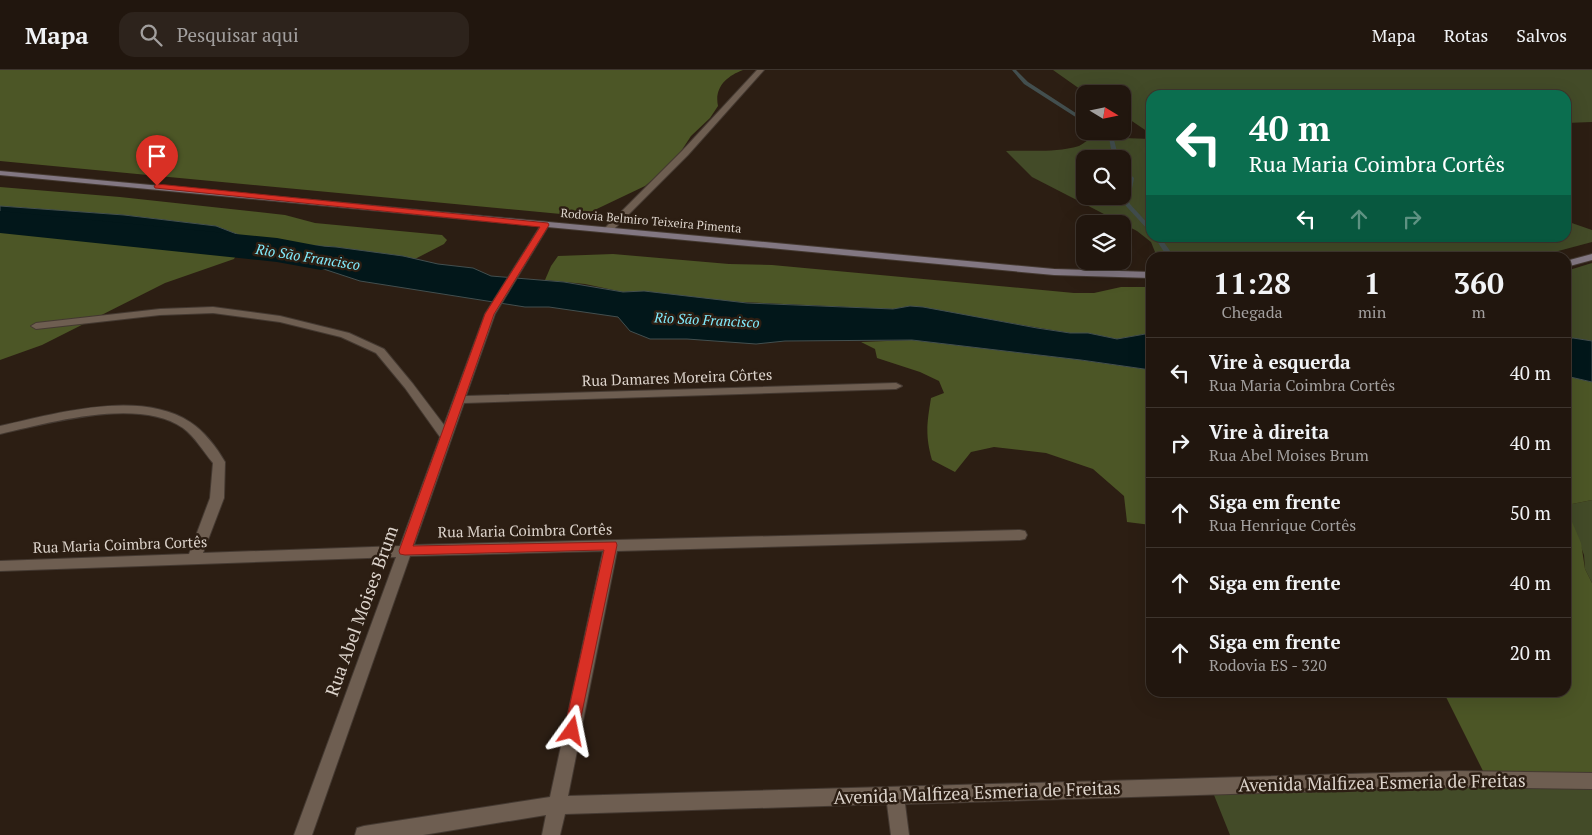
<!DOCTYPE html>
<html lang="pt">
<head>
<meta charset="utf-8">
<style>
	:root { --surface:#21160e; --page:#2d231c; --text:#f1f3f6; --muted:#a29f9e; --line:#3e352e }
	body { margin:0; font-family:"PT Serif",serif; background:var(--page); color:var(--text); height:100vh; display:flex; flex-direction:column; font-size:19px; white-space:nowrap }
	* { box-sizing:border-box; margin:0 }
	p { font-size:16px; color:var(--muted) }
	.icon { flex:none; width:28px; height:28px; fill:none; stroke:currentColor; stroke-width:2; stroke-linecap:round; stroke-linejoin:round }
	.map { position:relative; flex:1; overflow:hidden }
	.details { position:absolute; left:1146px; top:182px; width:425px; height:445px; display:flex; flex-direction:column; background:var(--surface); border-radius:15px; box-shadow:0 5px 20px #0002,0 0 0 1px var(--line) }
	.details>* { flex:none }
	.banner { position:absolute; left:1146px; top:20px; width:425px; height:152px; border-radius:15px; box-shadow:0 5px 20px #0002,0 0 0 1px var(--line); background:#0b6e4f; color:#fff; overflow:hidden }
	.needle { width:32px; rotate:100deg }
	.tools { position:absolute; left:1076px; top:15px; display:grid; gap:10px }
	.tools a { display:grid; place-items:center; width:55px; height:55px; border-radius:10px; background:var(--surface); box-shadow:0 5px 20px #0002,0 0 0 1px var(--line); font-size:25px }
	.pin { position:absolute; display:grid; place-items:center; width:42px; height:42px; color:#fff; margin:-51px -21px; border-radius:50% 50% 50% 0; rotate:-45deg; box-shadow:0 0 5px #0007 }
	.pin .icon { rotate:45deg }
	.me { position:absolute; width:55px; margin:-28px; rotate:12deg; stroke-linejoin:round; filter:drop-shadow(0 0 4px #0008) }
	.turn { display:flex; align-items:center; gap:18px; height:105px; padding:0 20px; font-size:22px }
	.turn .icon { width:65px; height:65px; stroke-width:2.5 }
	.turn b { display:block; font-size:35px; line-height:42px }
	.lanes { display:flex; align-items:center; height:48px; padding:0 20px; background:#0003; justify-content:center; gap:25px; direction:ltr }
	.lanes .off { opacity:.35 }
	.eta { display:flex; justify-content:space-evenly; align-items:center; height:85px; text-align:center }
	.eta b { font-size:30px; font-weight:700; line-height:35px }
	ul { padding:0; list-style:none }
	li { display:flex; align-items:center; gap:15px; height:70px; padding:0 20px; border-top:1px solid var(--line) }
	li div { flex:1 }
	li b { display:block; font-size:19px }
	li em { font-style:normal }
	header { display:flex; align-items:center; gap:30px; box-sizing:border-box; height:70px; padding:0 25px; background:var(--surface); border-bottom:1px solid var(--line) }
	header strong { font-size:24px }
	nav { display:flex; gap:28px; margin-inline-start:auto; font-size:18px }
	.search { width:350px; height:45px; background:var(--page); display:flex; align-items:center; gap:12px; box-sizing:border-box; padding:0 18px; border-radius:15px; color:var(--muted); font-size:19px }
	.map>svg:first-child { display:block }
</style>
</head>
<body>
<header>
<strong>Mapa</strong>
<div class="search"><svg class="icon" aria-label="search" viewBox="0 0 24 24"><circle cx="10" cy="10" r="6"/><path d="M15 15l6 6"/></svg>Pesquisar aqui</div>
<nav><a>Mapa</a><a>Rotas</a><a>Salvos</a></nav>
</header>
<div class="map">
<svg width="1592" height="765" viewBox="0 0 1592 765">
	<rect width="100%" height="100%" fill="#2c1e13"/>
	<!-- green -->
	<path fill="#434b28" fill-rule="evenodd" d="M1053 0H1592V52L1566 53V25H1151V64L1123 45 1122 24H1087Z
		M1096 67 1151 69V168H1566V151L1592 160V172L1532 188 1157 187 1151 172 1137 161 1032 107 1006 81C1030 80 1055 83 1079 76 1085 73 1089 68 1096 67ZM1085 89H1122V126H1085Z
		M1592 193V271L1573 268 1566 269V201Z
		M1592 430V513L1585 499 1584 485 1567 440 1572 434Z
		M1592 706V765H1230L1208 710Z"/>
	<!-- forest -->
	<path fill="#4c5626" d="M0 0H743C727 6 714 17 718 36L710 48 691 66 674 92 645 116 582 146 0 91Z
		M0 117 120 127 285 145 315 153 442 165 447 170 444 174 415 189 336 177 278 173 247 168 216 156 124 145 0 136Z
		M0 151 9 157 33 160 170 166 200 173 242 176 234 189 165 213 42 275 0 290Z
		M613 184 729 194 772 195 1074 223H1094L1121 217H1151V263L1117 269 1088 263H1070L910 236 893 239 720 231 644 221 623 222 585 214 545 210 551 196 558 186Z
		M912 270 1081 290 1151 300V455L1127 452 1124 426 1093 399 1046 383 994 377 971 382 955 402 932 390C925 365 927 353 931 328L944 323 939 311 920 302 877 288 875 279 861 272Z
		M1566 306 1592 312V430L1572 434 1567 440 1581 473 1585 499 1592 513V706L1489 713 1444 623 1566 622Z"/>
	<!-- water -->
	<path fill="#02171a" stroke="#434f4f" d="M0 136 124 145 216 156 247 168 278 173 336 177 403 186 438 194 473 198 491 206 564 212 623 222 644 221 747 233 893 239 910 236 923 237 1037 258 1070 263H1088L1117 269 1151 263V300L1081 290 912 270 785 271 756 274 687 269H650L630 261 618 247 549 237H525L360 211 275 183 260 182 242 176 200 173 170 166 9 157 0 151Z
		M1573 268 1592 271V312L1566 306V269Z"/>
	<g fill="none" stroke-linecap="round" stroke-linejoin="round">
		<!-- stream -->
		<path fill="#434f4f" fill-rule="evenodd" d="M1012 0H1016L1028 12 1085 49V53L1024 14Z
			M1099 61H1105L1113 66 1119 89H1113L1109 68Z
			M1122 97 1134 108 1131 124 1127 128 1130 134 1151 157V162L1149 161 1126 136 1121 128 1125 124 1128 108 1122 103Z
			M1155 168H1161L1175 188H1168Z"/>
		<!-- river -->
		<path fill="#02171a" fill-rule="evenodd" d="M0 141 277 168 335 179 341 188 335 197 321 200 277 192 0 163Z"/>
		<defs>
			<path id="minor" d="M757 0H764L688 85 611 162H605V158L682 81Z
				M545 152 549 155 495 244 466 326 896 313 902 316 896 319 464 333 414 475 1020 460 1025 461 1027 465 1025 469 1020 470 617 481 568 726 1457 701 1592 703V719L1457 717 905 734 909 765H891L887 734 565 744 560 765H542L546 745 423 765H355L357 758 364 756 550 727 603 481 410 486 312 765H294L396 487 0 501V491L189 484 210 428 213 393C203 381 195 367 183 358 138 327 49 353 0 364V356C55 344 139 319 190 352 204 361 217 378 225 392L224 428 203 483 400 476 440 367 405 318 376 283 341 267 280 252 213 243 160 245 36 259 31 256 36 253 160 239 213 237 280 246 349 263 384 279 413 314 444 355 485 244 541 155Z"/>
			<path id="secondary" d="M0 101 1054 199 1151 202V208L1054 205 0 105Z
				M1592 184V190L1566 197V191Z"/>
		</defs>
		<!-- minor casing -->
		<use href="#minor" stroke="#443931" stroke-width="2"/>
		<!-- secondary casing -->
		<use href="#secondary" stroke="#443931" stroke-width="2"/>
		<!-- minor -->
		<use href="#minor" fill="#6e5e51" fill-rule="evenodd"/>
		<!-- secondary -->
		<use href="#secondary" fill="#827782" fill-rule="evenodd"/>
	</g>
	<!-- route -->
	<path fill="#d93025" stroke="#8d1f18" d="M157 114 548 153 549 155 494 244 413 476 616 472 617 475 577 666 572 668 566 666 564 661 604 480 405 485 400 484 399 481 485 244 540 157 155 118 154 116Z"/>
	<g text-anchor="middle" stroke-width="5" stroke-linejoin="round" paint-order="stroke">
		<!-- far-street labels -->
		<g font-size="12" fill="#dcd3cb" stroke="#2c1e13">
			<text transform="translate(651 151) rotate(5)" y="4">Rodovia Belmiro Teixeira Pimenta</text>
		</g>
		<!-- far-water labels -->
		<g font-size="14" font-style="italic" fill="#82ecfe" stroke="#2c1e13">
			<text transform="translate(308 187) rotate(9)" y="5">Rio São Francisco</text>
			<text transform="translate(707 250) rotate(3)" y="5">Rio São Francisco</text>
		</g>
		<!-- street labels -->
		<g font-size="15" fill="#dcd3cb" stroke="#2c1e13">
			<text transform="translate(677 308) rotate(-2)" y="5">Rua Damares Moreira Côrtes</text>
			<text transform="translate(525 461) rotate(-1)" y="5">Rua Maria Coimbra Cortês</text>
			<text transform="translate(120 475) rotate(-2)" y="5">Rua Maria Coimbra Cortês</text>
		</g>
		<!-- near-street labels -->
		<g font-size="18" fill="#dcd3cb" stroke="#2c1e13">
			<text transform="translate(362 541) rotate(-70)" y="6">Rua Abel Moises Brum</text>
			<text transform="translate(1382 713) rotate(-1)" y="6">Avenida Malfizea Esmeria de Freitas</text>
			<text transform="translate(977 723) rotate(-2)" y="6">Avenida Malfizea Esmeria de Freitas</text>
		</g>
	</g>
</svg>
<div class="tools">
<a><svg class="needle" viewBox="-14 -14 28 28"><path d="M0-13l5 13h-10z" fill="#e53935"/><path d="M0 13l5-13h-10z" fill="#a29f9e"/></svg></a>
<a><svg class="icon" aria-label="search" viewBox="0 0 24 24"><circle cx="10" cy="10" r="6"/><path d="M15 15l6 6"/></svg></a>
<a><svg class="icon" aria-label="layers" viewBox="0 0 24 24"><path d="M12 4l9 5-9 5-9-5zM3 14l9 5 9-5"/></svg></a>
</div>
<div class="pin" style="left:157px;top:116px;background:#d93025"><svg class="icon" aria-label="arrive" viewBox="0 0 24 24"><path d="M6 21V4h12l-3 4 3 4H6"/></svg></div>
<svg class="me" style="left:572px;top:661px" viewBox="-20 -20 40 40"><path d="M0-17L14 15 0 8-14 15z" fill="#d93025" stroke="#fff" stroke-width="4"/></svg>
<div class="banner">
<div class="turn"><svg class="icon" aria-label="left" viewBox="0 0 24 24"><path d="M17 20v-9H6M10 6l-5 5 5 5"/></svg><div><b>40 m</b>Rua Maria Coimbra Cortês</div></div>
<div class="lanes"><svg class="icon" aria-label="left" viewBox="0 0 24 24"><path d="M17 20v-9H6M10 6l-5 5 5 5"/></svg><svg class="icon off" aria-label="ahead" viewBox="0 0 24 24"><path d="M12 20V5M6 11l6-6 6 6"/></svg><svg class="icon off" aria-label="right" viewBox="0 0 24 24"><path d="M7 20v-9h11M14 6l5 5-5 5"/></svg></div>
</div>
<section class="details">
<div class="eta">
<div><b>11:28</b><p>Chegada</p></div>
<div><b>1</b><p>min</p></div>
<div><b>360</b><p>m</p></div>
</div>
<ul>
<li><svg class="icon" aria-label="left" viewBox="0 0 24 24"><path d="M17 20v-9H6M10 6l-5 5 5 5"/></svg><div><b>Vire à esquerda</b><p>Rua Maria Coimbra Cortês</p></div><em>40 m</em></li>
<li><svg class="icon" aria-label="right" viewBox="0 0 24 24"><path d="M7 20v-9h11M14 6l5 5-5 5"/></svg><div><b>Vire à direita</b><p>Rua Abel Moises Brum</p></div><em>40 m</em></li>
<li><svg class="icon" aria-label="ahead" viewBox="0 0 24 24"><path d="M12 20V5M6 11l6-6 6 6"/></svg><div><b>Siga em frente</b><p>Rua Henrique Cortês</p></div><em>50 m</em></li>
<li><svg class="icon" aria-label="ahead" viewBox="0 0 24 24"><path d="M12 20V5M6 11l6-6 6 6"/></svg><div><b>Siga em frente</b></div><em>40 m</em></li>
<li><svg class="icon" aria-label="ahead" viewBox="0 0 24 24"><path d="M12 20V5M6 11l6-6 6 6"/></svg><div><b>Siga em frente</b><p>Rodovia ES - 320</p></div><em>20 m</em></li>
</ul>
</section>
</div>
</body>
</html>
